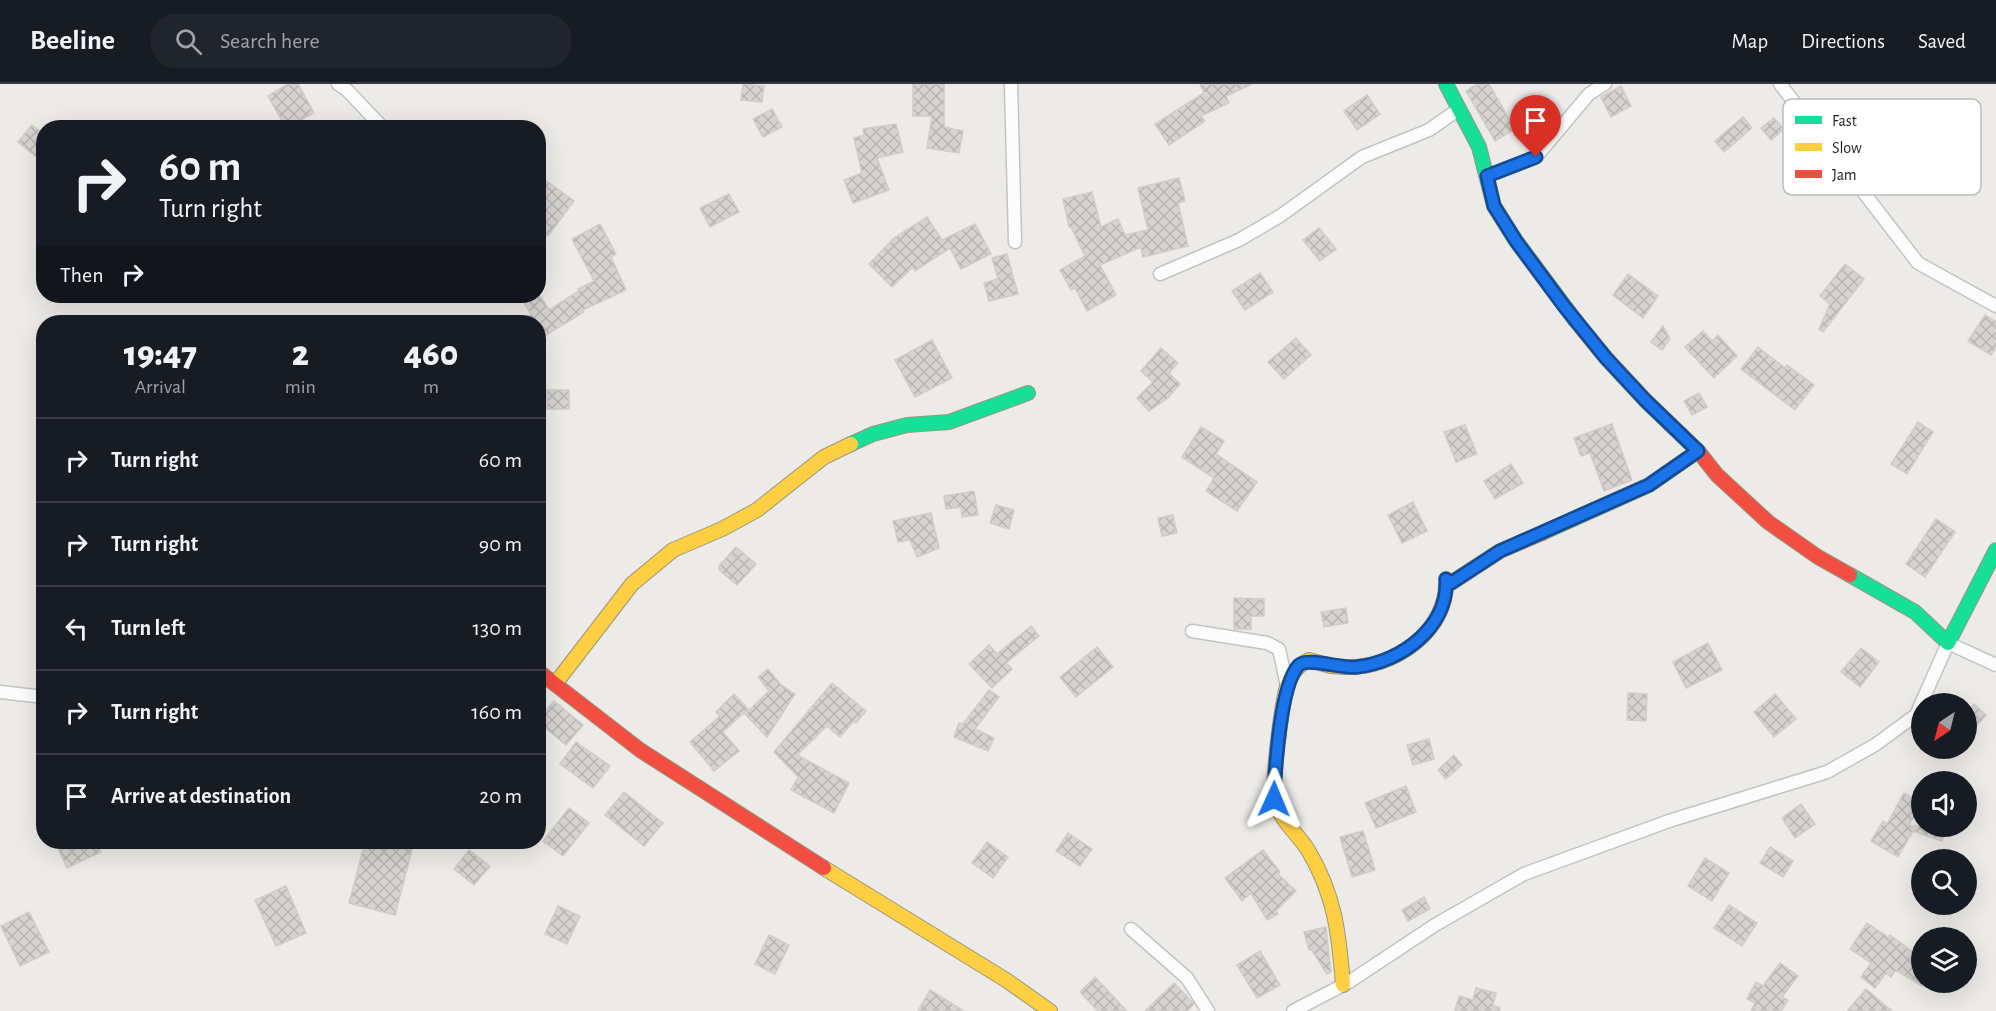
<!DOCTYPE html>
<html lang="en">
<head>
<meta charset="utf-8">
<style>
	:root { --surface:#171b24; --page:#20242c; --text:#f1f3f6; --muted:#9ea1a6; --line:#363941 }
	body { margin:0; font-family:"Alegreya Sans",sans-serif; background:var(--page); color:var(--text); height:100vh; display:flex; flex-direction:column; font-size:22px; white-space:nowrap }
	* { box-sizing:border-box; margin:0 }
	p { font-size:20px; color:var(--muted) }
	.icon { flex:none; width:33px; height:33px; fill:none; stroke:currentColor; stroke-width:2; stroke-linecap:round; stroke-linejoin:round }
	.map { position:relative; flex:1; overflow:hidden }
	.sheet { position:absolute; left:36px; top:231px; width:510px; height:534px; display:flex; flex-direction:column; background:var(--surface); border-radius:24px; box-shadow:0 6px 24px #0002 }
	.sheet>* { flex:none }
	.guide { position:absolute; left:36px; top:36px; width:510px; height:183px; border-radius:24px; box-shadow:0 6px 24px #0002; background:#171b24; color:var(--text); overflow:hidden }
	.needle { width:39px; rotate:215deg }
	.fabs { position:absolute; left:1911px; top:609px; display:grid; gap:12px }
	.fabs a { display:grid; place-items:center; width:66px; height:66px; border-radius:50%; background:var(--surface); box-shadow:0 6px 24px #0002; font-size:30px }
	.pin { position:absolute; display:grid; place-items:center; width:51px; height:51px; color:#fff; margin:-62px -26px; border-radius:50% 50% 50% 0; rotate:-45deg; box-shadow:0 0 6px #0007 }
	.pin .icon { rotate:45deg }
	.me { position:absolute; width:66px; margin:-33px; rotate:1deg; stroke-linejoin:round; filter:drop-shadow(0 0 4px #0008) }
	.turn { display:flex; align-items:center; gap:21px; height:126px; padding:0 24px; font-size:27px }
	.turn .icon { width:78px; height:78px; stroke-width:2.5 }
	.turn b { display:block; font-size:42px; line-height:51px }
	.then { display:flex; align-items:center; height:57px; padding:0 24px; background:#0003; gap:12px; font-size:22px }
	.eta { display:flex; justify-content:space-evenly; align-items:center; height:102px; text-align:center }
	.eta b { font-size:36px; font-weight:800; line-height:42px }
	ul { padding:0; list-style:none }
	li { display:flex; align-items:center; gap:18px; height:84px; padding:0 24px; border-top:2px solid var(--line) }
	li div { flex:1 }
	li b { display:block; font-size:22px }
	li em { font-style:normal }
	header { display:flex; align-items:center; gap:36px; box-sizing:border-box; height:84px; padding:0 30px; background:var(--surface); border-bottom:2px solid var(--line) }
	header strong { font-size:28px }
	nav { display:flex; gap:33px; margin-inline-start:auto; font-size:21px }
	.search { width:420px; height:54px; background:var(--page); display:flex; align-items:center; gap:15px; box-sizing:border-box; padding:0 21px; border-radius:24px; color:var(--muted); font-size:22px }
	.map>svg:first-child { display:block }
</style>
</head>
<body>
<header>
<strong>Beeline</strong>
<div class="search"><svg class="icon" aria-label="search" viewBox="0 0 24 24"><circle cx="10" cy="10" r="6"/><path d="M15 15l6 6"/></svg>Search here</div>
<nav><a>Map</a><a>Directions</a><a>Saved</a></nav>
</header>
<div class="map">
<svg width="1996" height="927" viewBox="0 0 1996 927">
	<defs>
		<pattern id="building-cross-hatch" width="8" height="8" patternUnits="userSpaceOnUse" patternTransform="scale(1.5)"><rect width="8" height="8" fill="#d6d3d0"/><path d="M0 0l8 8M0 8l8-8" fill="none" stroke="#b7b5b2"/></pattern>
	</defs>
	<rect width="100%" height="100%" fill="#edebe8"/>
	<!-- building -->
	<path fill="url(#building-cross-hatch)" stroke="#d0ccc9" stroke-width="1.5" d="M288 0H298L314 29 286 44 268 12Z
		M743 0 764 2 762 18 741 16Z
		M913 0H944V43L963 47 959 69 927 64 932 32H913Z
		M1200 0H1252L1226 12 1229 19 1201 32 1205 37 1169 61 1155 40 1204 9Z
		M1478 0H1489L1515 45 1495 57 1466 7Z
		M1621 2 1631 22 1611 33 1601 13Z
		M1367 11 1380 30 1357 46 1344 27Z
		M772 25 782 43 763 53 753 35Z
		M1743 33 1752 44 1724 68 1715 57Z
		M1774 34 1784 45 1771 56 1761 44Z
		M896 40 903 68 877 74 889 106 853 119 844 96 862 89 854 54 864 51 863 45Z
		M32 41 44 50V79L18 58Z
		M1179 94 1185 117 1178 119 1188 162 1143 173 1141 163 1100 181 1116 211 1087 227 1075 204 1071 206 1060 186 1085 172 1071 143H1069L1063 115 1092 108 1101 143 1118 135 1125 151 1148 146 1138 104Z
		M545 96 574 117 548 152 538 145V105Z
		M729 110 739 128 710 143 700 124Z
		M927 133 942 156 975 140 991 170 961 185 950 164 915 187 913 183 892 203 869 180 894 154Z
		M600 140 616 170 611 173 626 206 583 226 584 228 538 256V238H519L531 230 524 219 535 212H538L539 209 549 226 579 207 578 205 594 197 572 155Z
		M1319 144 1336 165 1320 177 1303 156Z
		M1007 170 1018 210 989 217 984 199 998 195 992 174Z
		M1845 180 1864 195 1823 248 1819 245 1830 220 1820 212Z
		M1260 189 1273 208 1245 226 1232 207Z
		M1628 190 1658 212 1643 234 1613 211Z
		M1985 231 1996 238V263L1991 271 1968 257Z
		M1663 242 1670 255 1662 266 1651 258Z
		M1703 247 1712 257 1718 251 1737 272 1714 294 1685 263Z
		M1296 254 1311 271 1284 295 1268 278Z
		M932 256 952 294 915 313 895 276Z
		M1758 263 1785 284 1787 281 1814 301 1795 326 1741 285Z
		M1161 264 1178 279 1169 289 1180 300 1168 314 1149 327 1137 314 1153 298 1141 287Z
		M547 306H569V325H547Z
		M1699 309 1707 323 1692 331 1684 317Z
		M1918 338 1933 348 1907 390 1891 380Z
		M1612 340 1632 396 1604 407 1590 369 1581 372 1574 354Z
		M1465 341 1477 370 1456 378 1444 348Z
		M1201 343 1224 357 1216 370 1257 398 1237 427 1206 407 1214 394 1182 373Z
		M1511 380 1523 399 1495 415 1484 397Z
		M974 407 978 431 962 433 961 423 946 425 944 412Z
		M1413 418 1427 447 1402 459 1388 431Z
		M996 421 1014 426 1009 445 990 439Z
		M931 429 939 464 917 473 910 456 898 458 893 437Z
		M1173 431 1177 449 1162 452 1158 434Z
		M1936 435 1955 448 1925 493 1906 480Z
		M736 463 756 480 737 501 719 486V482Z
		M1234 514 1264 515V532H1251V545H1234Z
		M1346 524 1348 539 1324 543 1321 528Z
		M1031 542 1039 552 1006 579 1012 585 992 604 969 580 989 561 997 570Z
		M1708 559 1722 586 1686 604 1673 578Z
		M1097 563 1113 583 1076 613 1060 593Z
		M1861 564 1879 578 1860 603 1841 588Z
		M768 585 781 601 795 610 767 653 745 630 769 607 758 593Z
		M832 599 866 627 856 639 854 637 840 653 827 642 797 671 849 699 834 729 791 706 798 693 774 668Z
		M989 606 999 613 975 645 994 654 988 667 954 653 959 639 963 640Z
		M1628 609 1647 610 1646 637 1627 636Z
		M734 610 748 625 723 648 739 667 714 687 690 658 720 632 716 628Z
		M1775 610 1796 635 1774 653 1754 628Z
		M554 617 583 641 566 661 538 638V635Z
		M1974 620 1986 631 1966 653V629Z
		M1429 655 1434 675 1413 681 1407 661Z
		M576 658 610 682 593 704 560 680Z
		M1454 671 1462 681 1446 695 1438 686Z
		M1406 702 1416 728 1376 744 1365 719Z
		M624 708 663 739 644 762 605 731Z
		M1904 709 1922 720 1908 742H1947L1942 757 1913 747 1898 773 1871 757 1883 737 1887 740Z
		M1801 720 1815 740 1795 754 1782 734Z
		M569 724 589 739 563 772 543 757Z
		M1363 747 1375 786 1352 793 1340 753Z
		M1068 749 1092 765 1080 782 1056 767Z
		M55 758H96L101 768 67 784Z
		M365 758H414L395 831 349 819Z
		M987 758 1008 773 993 794 972 779Z
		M1770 763 1793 777 1783 793 1760 779Z
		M469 766 490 782 474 801 454 785Z
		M1263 766 1280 788 1278 790 1296 807 1276 827 1278 830 1267 836 1251 809 1242 817 1225 794Z
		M1705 774 1729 789 1712 817 1688 802Z
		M286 802 306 849 276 862 255 816Z
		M1424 813 1430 825 1408 837 1402 826Z
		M1729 821 1757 839 1742 862 1714 844Z
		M558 822 580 832 567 860 545 850Z
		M29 828 49 868 20 882 1 842Z
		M1867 839 1888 853 1890 851 1922 875V902L1896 886 1891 893 1886 889 1875 904 1861 893 1871 879 1850 865Z
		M1326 843 1331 888 1327 890 1311 865 1309 866 1304 848Z
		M769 851 789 861 775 890 755 880Z
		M1260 867 1280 901 1257 914 1237 881Z
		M1780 879 1798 892 1782 913 1788 916 1781 927H1751L1755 919 1747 915 1756 898 1763 902Z
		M1095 893 1127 927H1098L1080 908Z
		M1174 899 1194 920 1187 927H1145Z
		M1476 904 1496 909 1493 921 1500 924 1499 927H1455L1459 912 1473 916Z
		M1866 905 1892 927H1847Z
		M930 906 964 927H918Z"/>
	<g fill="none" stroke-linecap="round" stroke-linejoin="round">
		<defs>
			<path id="street" d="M338 0 347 6 383 44
				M1011 0 1015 158
				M1780 0 1918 179 1996 222
				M1487 92 1536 73 1589 10 1605 0
				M1160 190 1239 156 1280 132 1362 73 1429 46 1459 25
				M1192 547 1267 559 1279 565 1287 602
				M0 608 44 613
				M1131 845 1187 894 1208 927
				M1293 927 1349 898 1435 841 1524 790 1669 737 1827 688 1875 661 1916 631 1948 559 1996 581"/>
			<path id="fast" d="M1446 0 1479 63 1494 122 1516 157 1575 236
				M851 360 873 350 907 341 949 338 1028 309
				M1542 449 1649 401 1698 367
				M1850 491 1915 528 1948 559 1996 466"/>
			<path id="slow" d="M555 600 632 500 673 466 722 445 757 426 824 373 851 360
				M824 784 1006 896 1050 927
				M1343 901C1339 850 1335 811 1308 766 1297 749 1281 737 1275 717 1271 703 1282 619 1287 603 1290 591 1298 581 1309 576L1331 582 1346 583"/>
			<path id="jam" d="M1575 236 1606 274 1645 316 1698 367 1717 391 1768 438 1818 473 1850 491
				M1346 583C1394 585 1449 546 1446 495L1451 499 1500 467 1542 449
				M538 587 640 666 824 784"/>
		</defs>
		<!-- street casing -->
		<use href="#street" stroke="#c4c3c2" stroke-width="15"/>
		<!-- fast casing -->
		<use href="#fast" stroke="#98967f" stroke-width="16"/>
		<!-- slow casing -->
		<use href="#slow" stroke="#98967f" stroke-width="16"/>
		<!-- jam casing -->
		<use href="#jam" stroke="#98967f" stroke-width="16"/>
		<!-- street -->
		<use href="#street" stroke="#fcfcfc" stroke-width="12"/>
		<!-- fast -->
		<use href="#fast" stroke="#16e098" stroke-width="14"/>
		<!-- slow -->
		<use href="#slow" stroke="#ffcf43" stroke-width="14"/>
		<!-- jam -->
		<use href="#jam" stroke="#f24e42" stroke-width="14"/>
	</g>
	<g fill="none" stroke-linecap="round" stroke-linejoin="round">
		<defs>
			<path id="route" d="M1274 715C1275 687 1280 600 1299 581 1308 573 1342 585 1357 583 1401 578 1449 543 1446 495L1451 499 1500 467 1649 401 1698 367 1645 316 1606 274 1564 222 1516 157 1494 122 1487 92 1536 73"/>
		</defs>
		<!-- route casing -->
		<use href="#route" stroke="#114b97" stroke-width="15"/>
		<!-- route -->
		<use href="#route" stroke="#1a73e8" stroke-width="10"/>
	</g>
	<!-- legend -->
	<rect x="1783" y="15" width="198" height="96" rx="9" fill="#fff" stroke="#bcbcbc" stroke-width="1.5"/>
	<rect x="1795" y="32" width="27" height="8" fill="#16e098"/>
	<rect x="1795" y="59" width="27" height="8" fill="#ffcf43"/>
	<rect x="1795" y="86" width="27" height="8" fill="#f24e42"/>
	<g font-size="16" fill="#1f1f1f">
		<text x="1832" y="42">Fast</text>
		<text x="1832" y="69">Slow</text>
		<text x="1832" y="96">Jam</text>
	</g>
</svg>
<div class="fabs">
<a><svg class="needle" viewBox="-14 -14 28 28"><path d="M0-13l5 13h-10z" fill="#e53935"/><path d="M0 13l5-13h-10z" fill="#9ea1a6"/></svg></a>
<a><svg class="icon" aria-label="sound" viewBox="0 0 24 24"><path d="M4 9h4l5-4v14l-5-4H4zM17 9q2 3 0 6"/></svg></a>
<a><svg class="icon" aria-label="search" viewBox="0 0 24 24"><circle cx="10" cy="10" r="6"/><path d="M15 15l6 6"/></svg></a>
<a><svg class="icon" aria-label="layers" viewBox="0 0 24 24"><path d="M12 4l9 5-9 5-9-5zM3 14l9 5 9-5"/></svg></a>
</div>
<div class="pin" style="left:1536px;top:73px;background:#d93025"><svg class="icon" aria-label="arrive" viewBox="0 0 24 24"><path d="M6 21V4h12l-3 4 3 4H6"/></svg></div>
<svg class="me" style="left:1274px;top:715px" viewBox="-20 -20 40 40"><path d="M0-17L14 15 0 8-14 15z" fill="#1a73e8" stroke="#fff" stroke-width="4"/></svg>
<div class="guide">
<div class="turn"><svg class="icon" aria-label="right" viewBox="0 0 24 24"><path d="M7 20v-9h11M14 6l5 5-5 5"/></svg><div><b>60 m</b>Turn right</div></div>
<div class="then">Then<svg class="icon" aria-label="right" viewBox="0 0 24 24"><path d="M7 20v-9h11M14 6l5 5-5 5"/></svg></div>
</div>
<section class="sheet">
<div class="eta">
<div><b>19:47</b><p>Arrival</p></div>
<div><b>2</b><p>min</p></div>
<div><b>460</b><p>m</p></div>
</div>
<ul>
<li><svg class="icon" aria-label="right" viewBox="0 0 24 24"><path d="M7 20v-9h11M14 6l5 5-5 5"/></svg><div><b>Turn right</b></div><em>60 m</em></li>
<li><svg class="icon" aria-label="right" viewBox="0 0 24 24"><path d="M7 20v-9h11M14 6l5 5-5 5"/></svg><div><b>Turn right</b></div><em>90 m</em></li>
<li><svg class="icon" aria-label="left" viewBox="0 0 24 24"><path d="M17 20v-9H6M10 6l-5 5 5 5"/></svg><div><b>Turn left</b></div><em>130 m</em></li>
<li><svg class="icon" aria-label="right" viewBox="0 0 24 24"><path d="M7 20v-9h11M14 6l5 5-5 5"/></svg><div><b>Turn right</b></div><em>160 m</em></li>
<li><svg class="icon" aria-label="arrive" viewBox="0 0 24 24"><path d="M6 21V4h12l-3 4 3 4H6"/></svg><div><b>Arrive at destination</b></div><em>20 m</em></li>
</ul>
</section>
</div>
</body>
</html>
